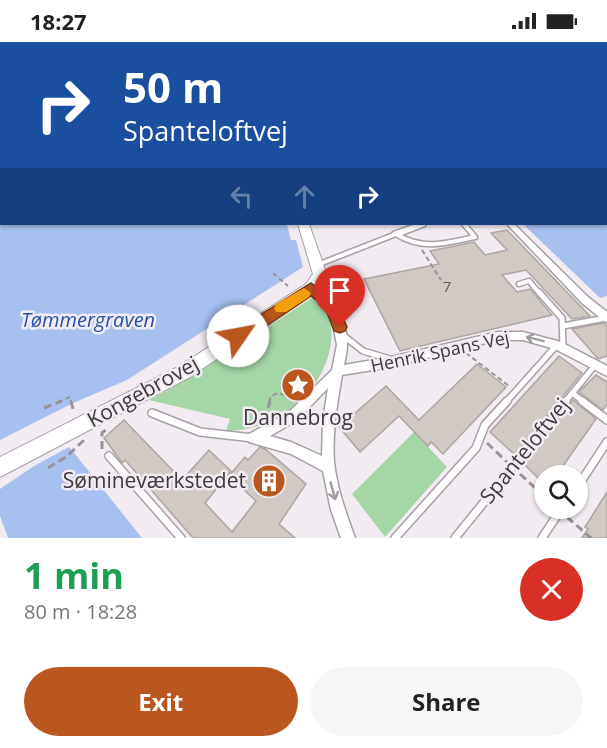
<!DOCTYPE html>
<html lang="en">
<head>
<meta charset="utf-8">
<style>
	:root { --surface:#fff; --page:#f6f6f6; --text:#222; --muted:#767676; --accent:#ba571f }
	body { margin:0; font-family:"Open Sans",sans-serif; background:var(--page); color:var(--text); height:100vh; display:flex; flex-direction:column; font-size:22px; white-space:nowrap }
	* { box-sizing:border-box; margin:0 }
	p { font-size:20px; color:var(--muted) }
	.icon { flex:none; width:33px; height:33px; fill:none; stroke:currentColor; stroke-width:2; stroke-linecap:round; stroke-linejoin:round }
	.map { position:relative; height:496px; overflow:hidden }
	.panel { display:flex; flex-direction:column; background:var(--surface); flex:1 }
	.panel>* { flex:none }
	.guide { position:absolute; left:0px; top:0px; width:608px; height:183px; box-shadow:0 2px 4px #0004; background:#1a4fa0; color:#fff; overflow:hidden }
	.controls { position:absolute; left:534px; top:423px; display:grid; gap:12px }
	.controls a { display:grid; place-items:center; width:54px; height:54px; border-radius:50%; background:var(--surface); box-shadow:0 2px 4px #0004; font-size:30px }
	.pin { position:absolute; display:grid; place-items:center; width:51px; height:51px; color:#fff; margin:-62px -26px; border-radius:50% 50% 50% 0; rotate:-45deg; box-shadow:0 0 6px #0007 }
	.pin .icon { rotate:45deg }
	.me { position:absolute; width:66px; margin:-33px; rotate:57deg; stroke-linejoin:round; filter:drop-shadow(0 0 4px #0008) }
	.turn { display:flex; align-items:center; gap:21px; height:126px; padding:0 24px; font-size:27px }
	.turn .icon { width:78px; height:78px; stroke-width:2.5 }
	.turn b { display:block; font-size:42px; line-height:51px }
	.lanes { display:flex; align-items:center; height:57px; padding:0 24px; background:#0003; justify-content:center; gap:30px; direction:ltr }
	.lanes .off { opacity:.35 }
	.round { display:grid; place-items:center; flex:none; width:63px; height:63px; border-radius:32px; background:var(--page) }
	.head { display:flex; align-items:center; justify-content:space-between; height:102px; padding:0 24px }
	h1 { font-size:36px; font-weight:700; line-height:45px; color:#1e9e55 }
	.cta { display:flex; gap:12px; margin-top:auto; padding:12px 24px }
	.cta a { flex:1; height:69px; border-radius:36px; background:var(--accent); color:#fff; font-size:24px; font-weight:700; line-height:69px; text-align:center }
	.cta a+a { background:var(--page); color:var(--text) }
	.status { display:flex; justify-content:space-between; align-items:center; height:42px; padding:0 30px; background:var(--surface); direction:ltr }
	.status svg { height:16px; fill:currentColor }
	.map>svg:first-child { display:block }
</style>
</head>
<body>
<div class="status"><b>18:27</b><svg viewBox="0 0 49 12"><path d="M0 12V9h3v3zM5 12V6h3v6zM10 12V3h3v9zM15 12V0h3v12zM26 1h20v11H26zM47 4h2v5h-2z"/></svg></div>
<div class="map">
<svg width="607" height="496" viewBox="0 0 607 496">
	<rect width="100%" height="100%" fill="#f2ebf2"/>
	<!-- green -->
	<path fill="#a4d6a8" d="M315 254C350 287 323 343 292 367 274 382 249 388 226 389L230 377 149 358 179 342Z
		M414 390 447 425 385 495 352 452Z"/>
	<!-- water -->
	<path fill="#a7c0f0" d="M0 0H51L2 2V182H289L287 183 291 198H296L303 225 127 338 71 362 0 398Z
		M487 0H607V254L600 256 523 182H606V2Z
		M69 405 75 412 142 496H8L0 474V447L34 424Z"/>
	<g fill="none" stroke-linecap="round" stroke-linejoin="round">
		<!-- ferry -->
		<path stroke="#2751ac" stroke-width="1.5" stroke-dasharray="3 3" stroke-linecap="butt" d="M527 0 533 2
			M582 0 586 2
			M587 0 592 2
			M595 0 600 2"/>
	</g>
	<!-- building -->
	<path fill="#d1c9c3" stroke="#aea5a0" stroke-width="1.5" d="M507 188 590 274 572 277 526 228 502 233 517 250 530 247 552 273 400 309 364 237 439 222 430 209 474 200 485 213 507 208 491 191Z
		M604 281 607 284V314L598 317 572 287Z
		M559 314 582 331 515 413 490 390Z
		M477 322 506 345 443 412 431 400 428 404 399 374 360 410 339 385 386 344 419 378Z
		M596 333 607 340V362L603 368 579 350Z
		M573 358 596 377 556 434H544V442L523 421Z
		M124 378 182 438 209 408 231 429 205 461 232 490 256 459 229 434 245 415 248 418 260 405 265 407 306 442 279 482 295 496H193L125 418 122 421 120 418 104 396Z
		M607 450V496H582L588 487 585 485Z"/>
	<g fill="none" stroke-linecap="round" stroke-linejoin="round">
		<defs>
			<path id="lane-far2" d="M317 223 396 192C423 209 446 201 475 195L464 182
				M519 242 529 239 540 252"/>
			<path id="lane-far1" d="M539 250 562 276 563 305
				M563 284 606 276
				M344 294 363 309 390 317
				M572 351 584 360
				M506 360 556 304
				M565 360 596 322"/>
			<path id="lane" d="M582 359 607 378
				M152 371 200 390 253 396
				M109 414 181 496
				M578 444 607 400
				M395 496 476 406 485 383 507 359
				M455 496 566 359
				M542 496 562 466"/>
			<path id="street" d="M101 0H105L104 2H100Z
				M311 0H315L316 2H312Z
				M366 0H370L371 2H367Z
				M416 182H426L425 184 399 194H393L392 192 393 190Z
				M507 182H514L588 255 607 270V280L604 279 582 261Z
				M311 243C333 252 348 280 347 303 347 310 345 317 344 323L391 315 498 290H523L561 300 607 324V334L555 307 523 298H498L391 325 342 333C337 362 332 391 334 420 337 447 346 471 355 496H341L331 468 323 429 291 412 249 400 247 396 249 392 288 371 332 328 337 303 332 277 322 260 308 248 307 246 308 244ZM328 346 323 379 322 414 291 400 270 394 296 379Z"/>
			<path id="secondary" d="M235 0H241V2H235Z
				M298 182H309L327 233 316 250 190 335 0 435V415L178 325 306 242 313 232Z"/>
		</defs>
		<!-- lane-far2 casing -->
		<use href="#lane-far2" stroke="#a7a0a7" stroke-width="7"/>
		<!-- lane-far1 casing -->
		<use href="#lane-far1" stroke="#a7a0a7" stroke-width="8"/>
		<!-- lane casing -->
		<use href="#lane" stroke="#a7a0a7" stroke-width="10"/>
		<!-- street casing -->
		<use href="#street" stroke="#a7a0a7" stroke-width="3"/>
		<!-- secondary casing -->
		<use href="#secondary" stroke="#a7a0a7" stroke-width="2"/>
		<!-- path-far2 -->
		<path stroke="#999399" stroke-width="1.5" stroke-dasharray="3 1.5" stroke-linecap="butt" d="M111 1 124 0
			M157 2 179 0"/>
		<!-- path-far1 -->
		<path stroke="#999399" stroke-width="2" stroke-dasharray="5 3" stroke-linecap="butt" d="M422 208 441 238
			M273 231 288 244
			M466 311 509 344
			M58 360 70 355 71 360
			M269 360 271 354 278 351 293 356"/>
		<!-- path -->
		<path stroke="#999399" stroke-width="3" stroke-dasharray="8 4.5" stroke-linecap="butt" d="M71 359 74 371
			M44 366 62 359
			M265 378 270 359
			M487 401 507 420
			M102 407V391L108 386
			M48 426 66 415 83 399 82 396
			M520 432 544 454
			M567 475 591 496"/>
		<!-- lane-far2 -->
		<use href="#lane-far2" stroke="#fff" stroke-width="4"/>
		<!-- lane-far1 -->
		<use href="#lane-far1" stroke="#fff" stroke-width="5"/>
		<!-- lane -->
		<use href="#lane" stroke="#fff" stroke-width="7"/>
		<!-- street -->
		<use href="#street" fill="#fff" fill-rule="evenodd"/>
		<!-- secondary -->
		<use href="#secondary" fill="#fff" fill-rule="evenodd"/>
	</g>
	<!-- one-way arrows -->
	<defs><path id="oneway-shaft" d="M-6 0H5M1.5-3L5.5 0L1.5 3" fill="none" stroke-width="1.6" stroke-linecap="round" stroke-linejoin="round" transform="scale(1.5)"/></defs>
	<g stroke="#9e9c9e">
		<use href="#oneway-shaft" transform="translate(535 297) rotate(-166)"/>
		<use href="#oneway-shaft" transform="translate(333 449) rotate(74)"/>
	</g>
	<!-- route -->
	<path fill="#ba571f" stroke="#793914" stroke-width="1.5" d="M311 241 335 258 347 285 345 289 340 291 334 289 325 265 311 254 244 299 238 301 233 299 231 294 233 290Z"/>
	<!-- slow -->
	<path fill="#f59e0b" d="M304 246 311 251 309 255 286 270H276L274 266 276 262Z"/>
	<!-- icons -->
	<defs>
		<symbol id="sight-disc" viewBox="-11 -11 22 22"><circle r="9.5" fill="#ba571f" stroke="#f2ebf2"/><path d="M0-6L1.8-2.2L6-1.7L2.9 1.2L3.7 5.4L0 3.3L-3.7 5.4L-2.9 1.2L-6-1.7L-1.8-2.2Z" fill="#fff"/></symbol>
		<symbol id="building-disc" viewBox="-11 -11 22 22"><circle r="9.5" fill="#ba571f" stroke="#f2ebf2"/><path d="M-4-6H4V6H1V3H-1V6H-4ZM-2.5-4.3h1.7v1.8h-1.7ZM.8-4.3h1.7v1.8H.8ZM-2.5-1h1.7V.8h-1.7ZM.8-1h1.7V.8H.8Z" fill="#fff"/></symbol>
	</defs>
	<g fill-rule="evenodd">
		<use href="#sight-disc" x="279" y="324" width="38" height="38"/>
		<use href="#building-disc" x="250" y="420" width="38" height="38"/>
	</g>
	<g text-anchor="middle" stroke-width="5" stroke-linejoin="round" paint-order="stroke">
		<!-- number labels -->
		<g font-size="15" fill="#625e5e">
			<text x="447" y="250">7</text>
		</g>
		<!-- street labels -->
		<g font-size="18" fill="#3d3a3d" stroke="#f2ebf2">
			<text transform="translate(440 310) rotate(-12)" y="6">Henrik Spans Vej</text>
		</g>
		<!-- water labels -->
		<g font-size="20" font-style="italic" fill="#2751ac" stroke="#f2ebf2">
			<text x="88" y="285">Tømmergraven</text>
		</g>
		<!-- near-street labels -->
		<g font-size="21" fill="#3d3a3d" stroke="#f2ebf2">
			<text transform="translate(143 350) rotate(-29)" y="7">Kongebrovej</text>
			<text transform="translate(525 409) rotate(-51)" y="7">Spanteloftvej</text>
		</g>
		<!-- near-poi labels -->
		<g font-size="21" fill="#3d3a3d" stroke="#f2ebf2">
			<text x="298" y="383">Dannebrog</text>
			<text x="246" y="446" text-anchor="end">Sømineværkstedet</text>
		</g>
	</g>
</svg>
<div class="controls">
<a><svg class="icon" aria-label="search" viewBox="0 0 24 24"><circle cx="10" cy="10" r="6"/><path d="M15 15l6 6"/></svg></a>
</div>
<div class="pin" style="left:340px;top:285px;background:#d93025"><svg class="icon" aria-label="arrive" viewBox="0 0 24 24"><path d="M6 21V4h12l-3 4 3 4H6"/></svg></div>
<svg class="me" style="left:238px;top:294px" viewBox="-20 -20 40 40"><circle r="19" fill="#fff"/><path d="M0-13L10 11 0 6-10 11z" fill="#ba571f"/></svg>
<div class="guide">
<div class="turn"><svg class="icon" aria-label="right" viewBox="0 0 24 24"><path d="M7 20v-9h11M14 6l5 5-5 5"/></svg><div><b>50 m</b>Spanteloftvej</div></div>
<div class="lanes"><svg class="icon off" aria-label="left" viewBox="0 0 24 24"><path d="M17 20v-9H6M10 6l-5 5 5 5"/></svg><svg class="icon off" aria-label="ahead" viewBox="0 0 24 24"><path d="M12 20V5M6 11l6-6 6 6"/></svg><svg class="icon" aria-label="right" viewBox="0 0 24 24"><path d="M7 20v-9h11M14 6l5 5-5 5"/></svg></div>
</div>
</div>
<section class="panel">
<div class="head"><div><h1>1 min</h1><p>80 m · 18:28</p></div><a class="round" style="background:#d93025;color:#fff"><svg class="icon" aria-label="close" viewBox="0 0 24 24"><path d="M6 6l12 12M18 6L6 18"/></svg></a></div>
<div class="cta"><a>Exit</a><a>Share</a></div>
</section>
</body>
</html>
